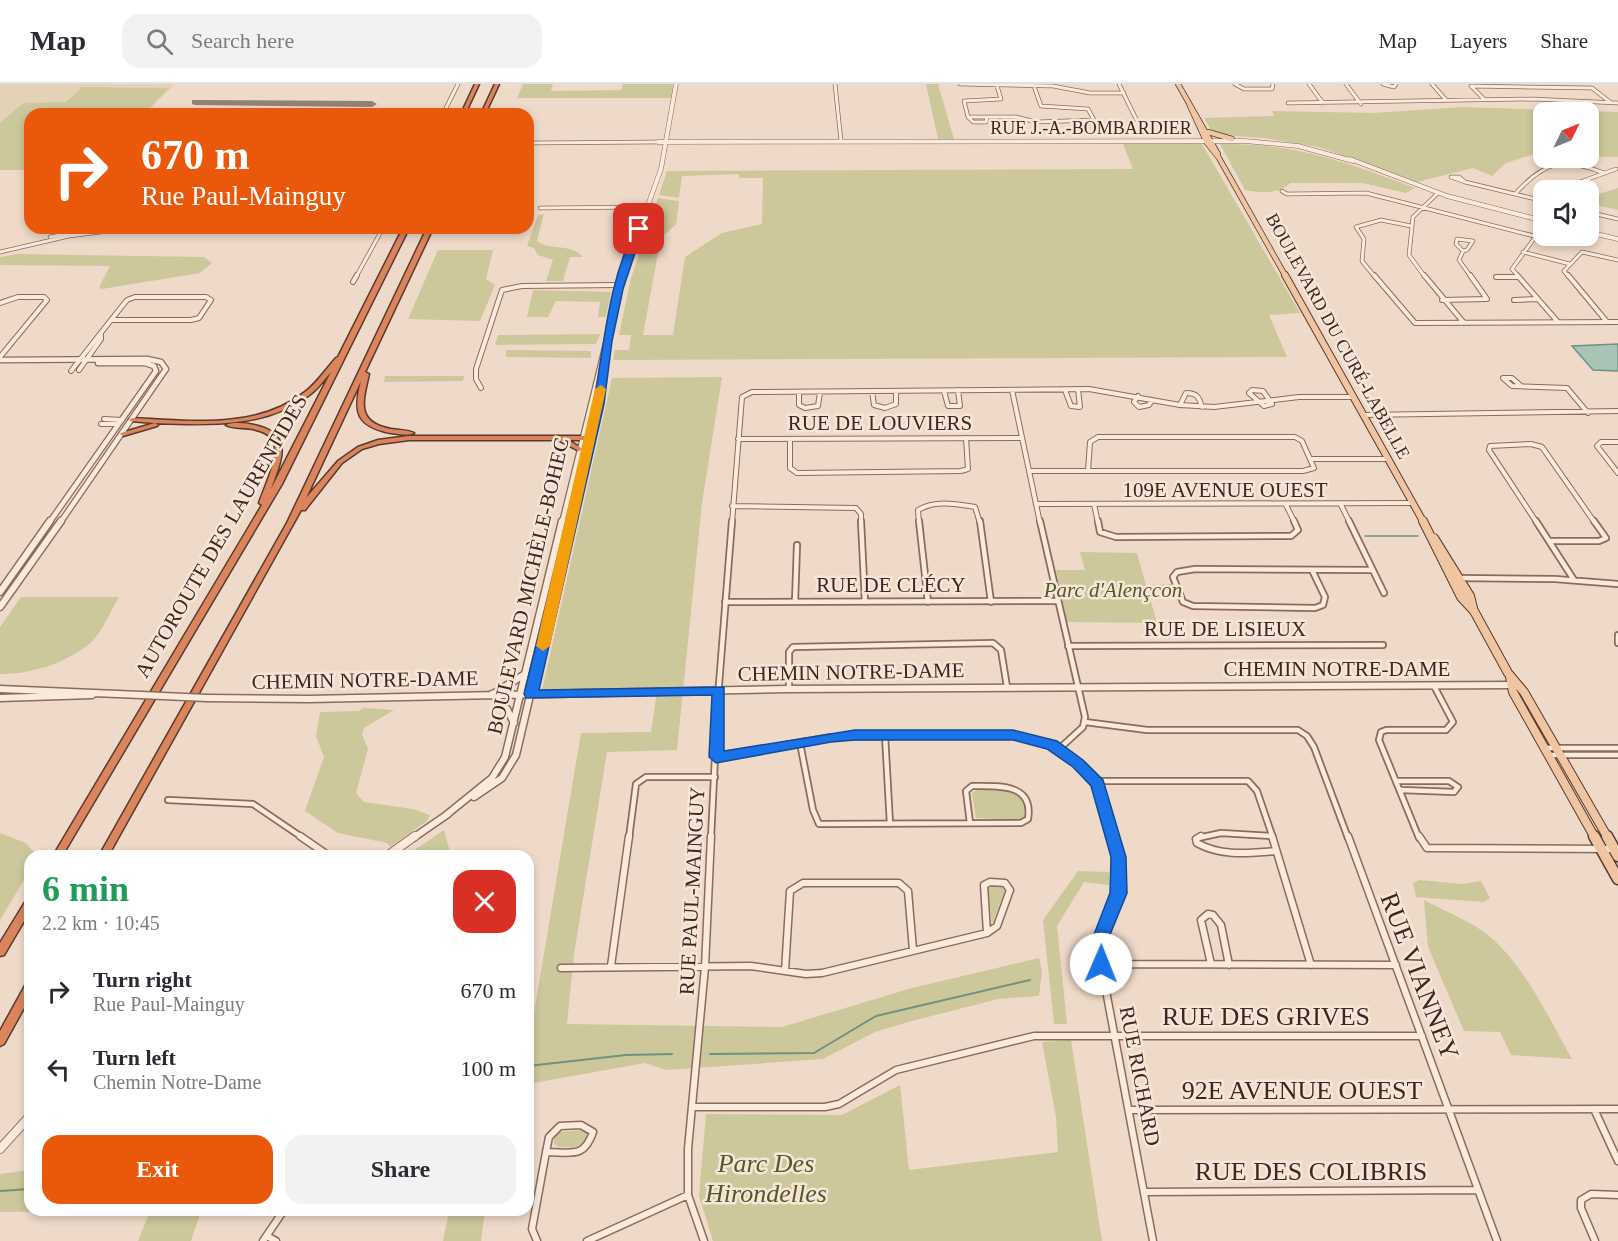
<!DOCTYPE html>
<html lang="en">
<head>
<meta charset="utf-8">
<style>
	:root { --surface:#fff; --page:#f2f2f3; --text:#2b2b33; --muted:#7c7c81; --line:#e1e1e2; --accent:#ea580c }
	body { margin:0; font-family:Georgia,serif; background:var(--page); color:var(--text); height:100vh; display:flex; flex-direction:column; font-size:22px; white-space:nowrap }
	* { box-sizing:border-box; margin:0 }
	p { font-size:20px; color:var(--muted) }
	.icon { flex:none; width:33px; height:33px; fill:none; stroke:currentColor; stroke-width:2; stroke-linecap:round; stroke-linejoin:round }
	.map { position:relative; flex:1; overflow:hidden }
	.side { position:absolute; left:24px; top:766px; width:510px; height:366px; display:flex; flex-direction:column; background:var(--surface); border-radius:18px; box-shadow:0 3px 9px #0003 }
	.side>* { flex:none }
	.top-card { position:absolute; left:24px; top:24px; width:510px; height:126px; border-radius:18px; box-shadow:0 3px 9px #0003; background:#ea580c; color:#fff; overflow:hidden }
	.needle { width:39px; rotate:47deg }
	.fabs { position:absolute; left:1533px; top:18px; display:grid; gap:12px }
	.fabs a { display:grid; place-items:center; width:66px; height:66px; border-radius:12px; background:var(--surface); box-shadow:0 3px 9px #0003; font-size:30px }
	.pin { position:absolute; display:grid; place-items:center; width:51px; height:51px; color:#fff; margin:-26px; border-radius:12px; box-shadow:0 3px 9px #0006 }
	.me { position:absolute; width:66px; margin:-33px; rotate:1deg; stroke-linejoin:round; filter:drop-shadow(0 0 4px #0008) }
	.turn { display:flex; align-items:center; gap:21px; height:126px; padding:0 18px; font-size:27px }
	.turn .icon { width:78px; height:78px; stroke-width:2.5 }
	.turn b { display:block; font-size:42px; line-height:51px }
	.round { display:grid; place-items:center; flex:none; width:63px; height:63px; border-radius:18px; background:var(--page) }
	.overview { display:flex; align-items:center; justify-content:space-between; height:102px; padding:0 18px }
	h1 { font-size:36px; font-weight:600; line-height:45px; color:#1e9e55 }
	.action { display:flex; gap:12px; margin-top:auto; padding:12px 18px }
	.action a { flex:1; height:69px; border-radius:18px; background:var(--accent); color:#fff; font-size:24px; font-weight:600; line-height:69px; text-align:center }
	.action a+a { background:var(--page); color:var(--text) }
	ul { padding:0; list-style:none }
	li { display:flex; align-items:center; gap:18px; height:78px; padding:0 18px }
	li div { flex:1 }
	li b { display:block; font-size:22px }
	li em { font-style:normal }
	header { display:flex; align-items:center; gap:36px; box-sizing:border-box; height:84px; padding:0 30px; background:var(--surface); border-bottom:2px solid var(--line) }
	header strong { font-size:28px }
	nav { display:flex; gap:33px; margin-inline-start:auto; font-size:21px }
	.search { width:420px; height:54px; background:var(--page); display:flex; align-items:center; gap:15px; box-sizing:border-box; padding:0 21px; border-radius:18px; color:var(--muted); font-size:22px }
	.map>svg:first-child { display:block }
</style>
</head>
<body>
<header>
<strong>Map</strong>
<div class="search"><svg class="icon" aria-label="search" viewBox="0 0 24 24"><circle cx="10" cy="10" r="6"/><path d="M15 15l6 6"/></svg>Search here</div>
<nav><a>Map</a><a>Layers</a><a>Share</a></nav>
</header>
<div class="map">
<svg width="1618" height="1157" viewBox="0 0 1618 1157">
	<rect width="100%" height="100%" fill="#efdac9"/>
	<!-- farmland -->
	<path fill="#e4d2b6" d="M0 0H173L170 4 83 3 66 18 23 19 0 39Z"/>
	<!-- green -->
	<path fill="#cdc79c" d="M523 0H553L551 7 621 6 623 0H673L671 14H517Z
		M926 0H938L954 55H938Z
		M82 3 170 4 144 30H30V86H0V39L23 19 66 18Z
		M1462 23 1618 28V73H1589L1588 28H1544L1543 67 1506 79 1492 92 1473 84 1417 98 1319 63 1264 54 1219 51 1211 46 1204 34 1274 32 1272 27 1374 29Z
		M1123 60H1202L1300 229 1269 231 1287 273 613 276 615 266H629L631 251H619L631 194 658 114 679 117 676 141 661 153 643 251H673L685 173 722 149 762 140 763 94H739V90L682 92 679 114 659 111 667 87 1133 85Z
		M1220 60C1296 59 1346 78 1415 104L1406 109 1362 99H1290C1281 110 1258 109 1245 106Z
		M1618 104V126L1592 120 1599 110Z
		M544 130 537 157C551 167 571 159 583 173H570L563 197H546L553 176 538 171 534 164 527 162 538 131Z
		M438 166H493L486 195 495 201 480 237 408 235Z
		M17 170 204 173 212 179 200 189 102 205 99 203 110 182 0 181V173Z
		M533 206 611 208 606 233H598L600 218 556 217 548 233H527Z
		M600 250 596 260 495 261 498 251Z
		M506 266 591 267V274L506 273Z
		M385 292H464L463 297 384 298Z
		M722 293 702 419 677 666 607 668 574 870 567 940 782 943 912 904 1039 874 1042 887 1039 912 998 915 908 938 875 948 823 975 666 986 645 979 528 1000V965L581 649 651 648 656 614 653 603 542 606 612 294Z
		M1080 468 1137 469 1146 501 1173 500 1175 506 1148 507 1157 539 1067 538 1056 486H1085Z
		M21 513H119C112 525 99 554 88 561 63 580 32 590 0 590V543Z
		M363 624 394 626 364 644 362 650 368 665 356 709 364 718 413 725 430 731 427 737 390 763 387 759 338 749 305 727 324 673 316 652 320 628 359 627Z
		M981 704 1006 705 1015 708 1024 716 1025 733 1020 736 976 734 972 709Z
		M444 746 451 772H406Z
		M0 749 26 759 37 772H30V786L0 836Z
		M1078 787 1109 788V801L1084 798 1057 842 1067 940H1054L1043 836Z
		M1419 796 1463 800 1481 797 1490 814 1484 818 1416 813 1413 799Z
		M993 801 1006 804 992 840 988 805Z
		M1424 816C1444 827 1471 837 1489 852 1526 883 1548 933 1572 975L1511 971 1500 948 1464 947 1428 863Z
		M1071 956 1102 1157H713L699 1112 706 1030 842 1031 900 1001 909 1086 1058 1068 1056 1033 1042 958Z
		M583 1046 588 1050V1056L582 1064 559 1063 554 1060V1052L559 1048Z
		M30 1086V1126L79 1127 0 1128V1090Z
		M150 1127H201L191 1157H138Z
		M449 1127H485L481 1157H443Z"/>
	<!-- water -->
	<path fill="#a9c3b5" stroke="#709281" stroke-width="1.5" d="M1618 260V287L1593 286 1572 262Z"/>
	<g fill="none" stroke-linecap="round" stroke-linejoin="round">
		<!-- stream-far1 -->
		<path stroke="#709281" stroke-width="1.5" d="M1365 452H1418"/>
		<!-- stream -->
		<path stroke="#709281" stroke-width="2" d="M710 970 814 969 876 932 1030 896
			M528 982 626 971 672 970
			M0 1107 30 1105"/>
		<!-- taxiway -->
		<path fill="#968075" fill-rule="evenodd" d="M192 16 372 17 377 20 372 23 195 21 192 20Z"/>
		<defs>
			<path id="minor-far3" d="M835 0 841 57
				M960 0 1053 2 1090 9H1124
				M1119 0 1136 35
				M1235 0 1244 5H1272L1273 0
				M1309 0 1323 19
				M1346 0 1361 20
				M1383 0 1394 3 1396 0
				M1432 0 1446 16
				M997 2 1001 15 964 17 968 33H1016L1036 38 1094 36 1088 25 1041 22 1034 2
				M1484 15 1471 2 1592 4 1610 18
				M1288 19 1533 15 1618 19
				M443 30 458 0
				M968 33 973 38H986L987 33
				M528 59 658 58
				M1451 93H1459L1465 98Z
				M1465 98 1544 117
				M1570 106 1577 99 1616 85
				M1282 107 1287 110 1366 109 1534 152
				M1515 110C1545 77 1562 73 1604 89
				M540 124 647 123
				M1588 128 1618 135
				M50 153 74 148
				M1457 155 1473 157 1467 166 1463 167 1456 160Z
				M1463 167 1459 176 1471 193
				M0 168 69 152 108 147 313 144
				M1523 168 1570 180
				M356 193 383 144
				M1375 193 1362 177 1364 155 1356 143 1381 136 1411 142
				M1425 193 1409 171 1413 133 1438 109
				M1519 193 1512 185 1544 141
				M1569 193 1564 187 1582 168 1618 176"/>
			<path id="minor-far2" d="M1374 191 1415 239 1618 238
				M1424 191 1464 239
				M1517 191 1558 238
				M1568 191 1607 238
				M1496 193H1518
				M353 198 357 191
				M135 213H206L211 216 199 234 191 236H111L127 216Z
				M1442 216 1487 215 1470 191
				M1514 216 1537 215
				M0 219 18 213H44L47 216 0 273
				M79 286 101 255V250
				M71 287 111 236
				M1521 302 1512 294H1503L1512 302 1567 304 1588 329
				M481 304 476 295V285L502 206 522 202 619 201
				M1012 306 1040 439
				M1065 306 1071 322 1080 323 1078 305
				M1252 306 1263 307 1272 320 1264 322 1249 309Z
				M872 307 874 321 885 324 896 320V307
				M944 307 948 322H960L958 306
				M799 308V321L805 324 818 322 820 308
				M1138 312 1134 318 1139 323 1149 321 1152 316
				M1180 321 1186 309C1197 309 1199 313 1202 323
				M1363 331 1618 327
				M104 335 122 336
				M101 340H118
				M1098 353H1295L1302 357 1314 384 1303 387H1088L1090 358Z
				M738 355 1022 354
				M790 355V384L797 389 961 387 968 385 966 354
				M1618 358H1601L1597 362 1618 389
				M1311 375H1388
				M1030 387H1088
				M1037 420 1413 419
				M1094 420 1098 439
				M1286 421 1295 439
				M1341 421 1350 439
				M732 422 856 424 861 430V439
				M732 439 742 313 752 308 1089 305 1180 321 1214 323 1299 313H1353
				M919 439 918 426C935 416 956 420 975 423L980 439
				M1537 439 1489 366 1490 362 1531 360 1542 363 1595 439"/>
			<path id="minor-far1" d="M861 437 865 518
				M919 437 928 518
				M980 437 991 518
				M1040 437 1085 633 1083 643 1059 665
				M1098 437 1100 448 1116 453 1291 452 1298 446 1294 437
				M1349 437 1384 509
				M1536 437 1574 496
				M1549 457H1599L1606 454 1594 437
				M1312 486 1325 513 1323 521 1315 524 1193 522 1183 518 1173 493 1177 488 1195 485 1372 486
				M1459 494 1555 495 1618 500
				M725 518 1057 517
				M795 518 797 461
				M1618 551V559
				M1068 562 1383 561
				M789 605V568L793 563 993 559 1001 566 1007 603
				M1085 638 1147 646H1298L1307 652 1314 663 1348 754
				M885 651 890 740
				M800 659 813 726 819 740 1021 739 1028 735C1034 699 998 702 972 702L966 707 970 739
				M1545 664H1618
				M1549 671H1618
				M716 673 831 653 1013 651C1046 657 1082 672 1100 703 1107 717 1109 738 1113 754
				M1096 697H1248L1257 707 1273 754
				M1397 697H1449L1458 703 1454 708 1401 706
				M168 716 253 720 303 754
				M629 754 636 700 646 693H715
				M711 754 718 613 732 437
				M1198 754 1221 749 1271 752
				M1419 754 1379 656 1381 648 1386 646H1446L1453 638 1434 602"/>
			<path id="minor" d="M300 752 329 772
				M1113 752 1118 773 1119 809 1101 853V880L1153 1157
				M1201 752 1196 755 1197 759C1222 773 1249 769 1276 767
				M1272 752 1311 881
				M1348 752 1497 1157
				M1419 752 1427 764 1614 765
				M990 798 1005 799 1010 806 997 842 987 849 984 801Z
				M1101 880 1396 881
				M1211 880 1201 836 1208 830 1213 831 1221 841 1229 881
				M611 882 629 752
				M561 884 751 882 806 890 822 889 987 849
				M785 887 790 807 803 799H899L908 807 913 866
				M693 1023H825L839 1020 896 986 1034 952H1422
				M1594 1025 1618 1077
				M1131 1026 1618 1025
				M581 1041 593 1048C584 1075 571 1068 546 1068L549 1053 560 1042Z
				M1145 1108 1478 1106
				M267 1152 276 1157
				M263 1157 284 1126
				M537 1157 532 1145 546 1068
				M587 1157 688 1111
				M704 1157 688 1111V1065L705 883 711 752
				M1595 1157 1581 1124V1116L1591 1110 1618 1111"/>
			<path id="tertiary-far3" d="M658 58 1245 57 1298 62 1353 77
				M1350 75 1447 112 1544 137
				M1588 148 1618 155
				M622 193 661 85 676 0"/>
			<path id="tertiary-far2" d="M0 276 147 275 161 278 166 285 60 439
				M49 439 156 287 154 282 145 279H98
				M562 439 623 191
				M571 439 599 320 603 281"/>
			<path id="tertiary-far1" d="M0 508 50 437
				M0 523 61 437
				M0 605 141 611
				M492 610 507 625 514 639
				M493 610 525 590
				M0 614 92 611
				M207 614 309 615 789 605 1514 601
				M474 713 502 694 516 671 571 437
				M445 732 492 694 505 673 562 437
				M413 754 448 730"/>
			<path id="tertiary" d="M387 772 415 752
				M0 1065 30 1032"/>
			<path id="primary-far3" d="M1178 0 1218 70
				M1190 22 1207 59 1219 74 1286 193
				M1208 48 1232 55"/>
			<path id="primary-far2" d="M1285 191 1424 439"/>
			<path id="primary-far1" d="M1423 437 1461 513 1474 527 1508 589 1524 608 1608 754
				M1434 454 1470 512 1473 524
				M1510 593 1513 608 1595 754"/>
			<path id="primary" d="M1594 752 1618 795
				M1607 752 1618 772"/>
			<path id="motorway" d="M475 0H479L465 30H461Z
				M495 0H499L485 30H481Z
				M403 144H409L282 400 62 772H53L262 421 259 419C264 404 281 370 273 356 269 349 260 347 253 345 244 343 233 345 226 341 233 338 246 339 254 341 295 350 281 376 271 405L331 288C324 296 317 306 308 312 265 344 207 341 155 339L158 341 157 342 123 352 120 350 121 349 155 339 130 337 129 336 132 334C189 337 257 346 305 308 317 299 326 285 336 274L338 273Z
				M427 144H433L365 288 369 290C363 317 355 338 391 345 399 346 408 346 414 349 408 352 399 350 391 349 356 342 353 328 361 297L306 414 338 377 358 363 378 356 409 352H591L594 354 591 356H568L581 364 582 365 579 367 558 356H409L379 360 362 365 342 379 305 426H301L108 772H99L287 439Z
				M30 814V827L4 871 0 872V859L27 815Z
				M30 899V913L4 960 0 962V947L26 900Z"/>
		</defs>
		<!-- minor-far3 casing -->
		<use href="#minor-far3" stroke="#8b6b5d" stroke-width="4.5"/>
		<!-- minor-far2 casing -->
		<use href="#minor-far2" stroke="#8b6b5d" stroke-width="6"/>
		<!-- minor-far1 casing -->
		<use href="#minor-far1" stroke="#8b6b5d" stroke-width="8"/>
		<!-- minor casing -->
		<use href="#minor" stroke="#8b6b5d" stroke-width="9"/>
		<!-- tertiary-far3 casing -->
		<use href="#tertiary-far3" stroke="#8b6b5d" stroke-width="5"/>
		<!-- tertiary-far2 casing -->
		<use href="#tertiary-far2" stroke="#8b6b5d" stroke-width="7"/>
		<!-- tertiary-far1 casing -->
		<use href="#tertiary-far1" stroke="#8b6b5d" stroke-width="9"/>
		<!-- tertiary casing -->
		<use href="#tertiary" stroke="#8b6b5d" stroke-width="10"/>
		<!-- primary-far3 casing -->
		<use href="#primary-far3" stroke="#593a31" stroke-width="6"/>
		<!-- primary-far2 casing -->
		<use href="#primary-far2" stroke="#593a31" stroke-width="8"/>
		<!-- primary-far1 casing -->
		<use href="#primary-far1" stroke="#593a31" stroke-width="10"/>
		<!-- primary casing -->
		<use href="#primary" stroke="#593a31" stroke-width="13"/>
		<!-- motorway casing -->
		<use href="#motorway" stroke="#593a31" stroke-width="3"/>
		<!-- minor-far3 -->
		<use href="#minor-far3" stroke="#f9eadc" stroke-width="3"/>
		<!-- minor-far2 -->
		<use href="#minor-far2" stroke="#f9eadc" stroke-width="4"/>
		<!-- minor-far1 -->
		<use href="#minor-far1" stroke="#f9eadc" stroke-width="4.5"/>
		<!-- minor -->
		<use href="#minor" stroke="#f9eadc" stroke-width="6"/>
		<!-- tertiary-far3 -->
		<use href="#tertiary-far3" stroke="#f9eadc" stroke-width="4"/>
		<!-- tertiary-far2 -->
		<use href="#tertiary-far2" stroke="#f9eadc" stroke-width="4.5"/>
		<!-- tertiary-far1 -->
		<use href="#tertiary-far1" stroke="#f9eadc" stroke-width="6"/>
		<!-- tertiary -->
		<use href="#tertiary" stroke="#f9eadc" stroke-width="8"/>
		<!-- primary-far3 -->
		<use href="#primary-far3" stroke="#f0c5a2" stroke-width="4.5"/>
		<!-- primary-far2 -->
		<use href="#primary-far2" stroke="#f0c5a2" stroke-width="6"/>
		<!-- primary-far1 -->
		<use href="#primary-far1" stroke="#f0c5a2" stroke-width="8"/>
		<!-- primary -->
		<use href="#primary" stroke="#f0c5a2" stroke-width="10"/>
		<!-- motorway -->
		<use href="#motorway" fill="#dc855c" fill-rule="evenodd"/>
		<defs>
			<path id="tertiary-bridge" d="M141 611 207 614"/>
		</defs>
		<!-- tertiary-bridge casing -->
		<use href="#tertiary-bridge" stroke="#8b6b5d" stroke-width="9" stroke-linecap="butt"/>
		<!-- tertiary-bridge -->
		<use href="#tertiary-bridge" stroke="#f9eadc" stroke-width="6"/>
	</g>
	<!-- route -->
	<path fill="#1a73e8" stroke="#114b97" stroke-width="1.5" d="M636 143 643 145 623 205 612 257 604 320 539 606 724 603V667L855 646H1013L1057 657 1083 676 1103 696 1126 773 1127 809 1109 853 1110 880 1107 885H1095L1093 853 1110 809 1111 773 1091 702 1073 683 1047 665 1013 656H855L831 658 716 679 709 673 712 611 526 614 524 610C547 514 574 418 593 321 605 260 607 200 636 143Z"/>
	<!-- slow -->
	<path fill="#f59e0b" d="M601 301 606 305 550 562 543 567 536 562 595 305Z"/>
	<g text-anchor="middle" stroke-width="5" stroke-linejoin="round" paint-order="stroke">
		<!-- far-street labels -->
		<g font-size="18" fill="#3c2721" stroke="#f6e6d8">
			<text x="1091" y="50">RUE J.-A.-BOMBARDIER</text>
			<text transform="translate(1338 252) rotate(61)" y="6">BOULEVARD DU CURÉ-LABELLE</text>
		</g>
		<!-- street labels -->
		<g font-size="21" fill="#3c2721" stroke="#f6e6d8">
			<text x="880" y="346">RUE DE LOUVIERS</text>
			<text x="1225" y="413">109E AVENUE OUEST</text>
			<text transform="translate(221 452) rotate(-60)" y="7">AUTOROUTE DES LAURENTIDES</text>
			<text x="891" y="508">RUE DE CLÉCY</text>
			<text transform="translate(528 502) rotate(-77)" y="7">BOULEVARD MICHÈLE-BOHEC</text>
			<text x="1225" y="552">RUE DE LISIEUX</text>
			<text x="1337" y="592">CHEMIN NOTRE-DAME</text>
			<text transform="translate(851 588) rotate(-1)" y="7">CHEMIN NOTRE-DAME</text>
			<text transform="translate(365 596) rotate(-1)" y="7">CHEMIN NOTRE-DAME</text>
			<text transform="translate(692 807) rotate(-87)" y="7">RUE PAUL-MAINGUY</text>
			<text transform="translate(1140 992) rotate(79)" y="7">RUE RICHARD</text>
		</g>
		<!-- park labels -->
		<g font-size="21" font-style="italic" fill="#575827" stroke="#f6e6d8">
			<text x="1113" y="513">Parc d'Alençcon</text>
		</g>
		<!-- near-street labels -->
		<g font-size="26" fill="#3c2721" stroke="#f6e6d8">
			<text transform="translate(1420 892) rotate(69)" y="9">RUE VIANNEY</text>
			<text x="1266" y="941">RUE DES GRIVES</text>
			<text x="1302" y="1015">92E AVENUE OUEST</text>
			<text x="1311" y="1096">RUE DES COLIBRIS</text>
		</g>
		<!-- near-park labels -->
		<g font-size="26" font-style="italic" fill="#575827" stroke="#f6e6d8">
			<text x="766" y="1088">Parc Des<tspan x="766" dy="30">Hirondelles</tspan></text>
		</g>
	</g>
</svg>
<div class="fabs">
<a><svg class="needle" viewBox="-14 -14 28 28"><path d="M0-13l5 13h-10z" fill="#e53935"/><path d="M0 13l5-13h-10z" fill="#7c7c81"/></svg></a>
<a><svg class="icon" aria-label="sound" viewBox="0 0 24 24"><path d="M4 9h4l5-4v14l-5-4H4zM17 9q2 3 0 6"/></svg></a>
</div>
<div class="pin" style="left:639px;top:145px;background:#d93025"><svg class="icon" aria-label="arrive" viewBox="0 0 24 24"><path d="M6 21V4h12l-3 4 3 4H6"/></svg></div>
<svg class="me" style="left:1101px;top:880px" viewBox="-20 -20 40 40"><circle r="19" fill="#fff"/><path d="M0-13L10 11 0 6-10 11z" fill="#1a73e8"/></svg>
<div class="top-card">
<div class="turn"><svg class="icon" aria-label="right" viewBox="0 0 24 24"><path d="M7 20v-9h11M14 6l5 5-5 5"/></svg><div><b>670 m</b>Rue Paul-Mainguy</div></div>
</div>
<section class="side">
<div class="overview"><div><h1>6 min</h1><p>2.2 km · 10:45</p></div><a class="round" style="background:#d93025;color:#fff"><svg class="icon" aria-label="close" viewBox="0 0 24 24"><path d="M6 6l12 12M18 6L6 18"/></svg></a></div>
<ul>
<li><svg class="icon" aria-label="right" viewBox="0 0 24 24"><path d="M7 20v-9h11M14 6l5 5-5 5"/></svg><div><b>Turn right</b><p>Rue Paul-Mainguy</p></div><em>670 m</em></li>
<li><svg class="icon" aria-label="left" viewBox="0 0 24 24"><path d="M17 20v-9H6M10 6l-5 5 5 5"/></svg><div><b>Turn left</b><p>Chemin Notre-Dame</p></div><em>100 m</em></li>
</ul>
<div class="action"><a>Exit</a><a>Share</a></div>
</section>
</div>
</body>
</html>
